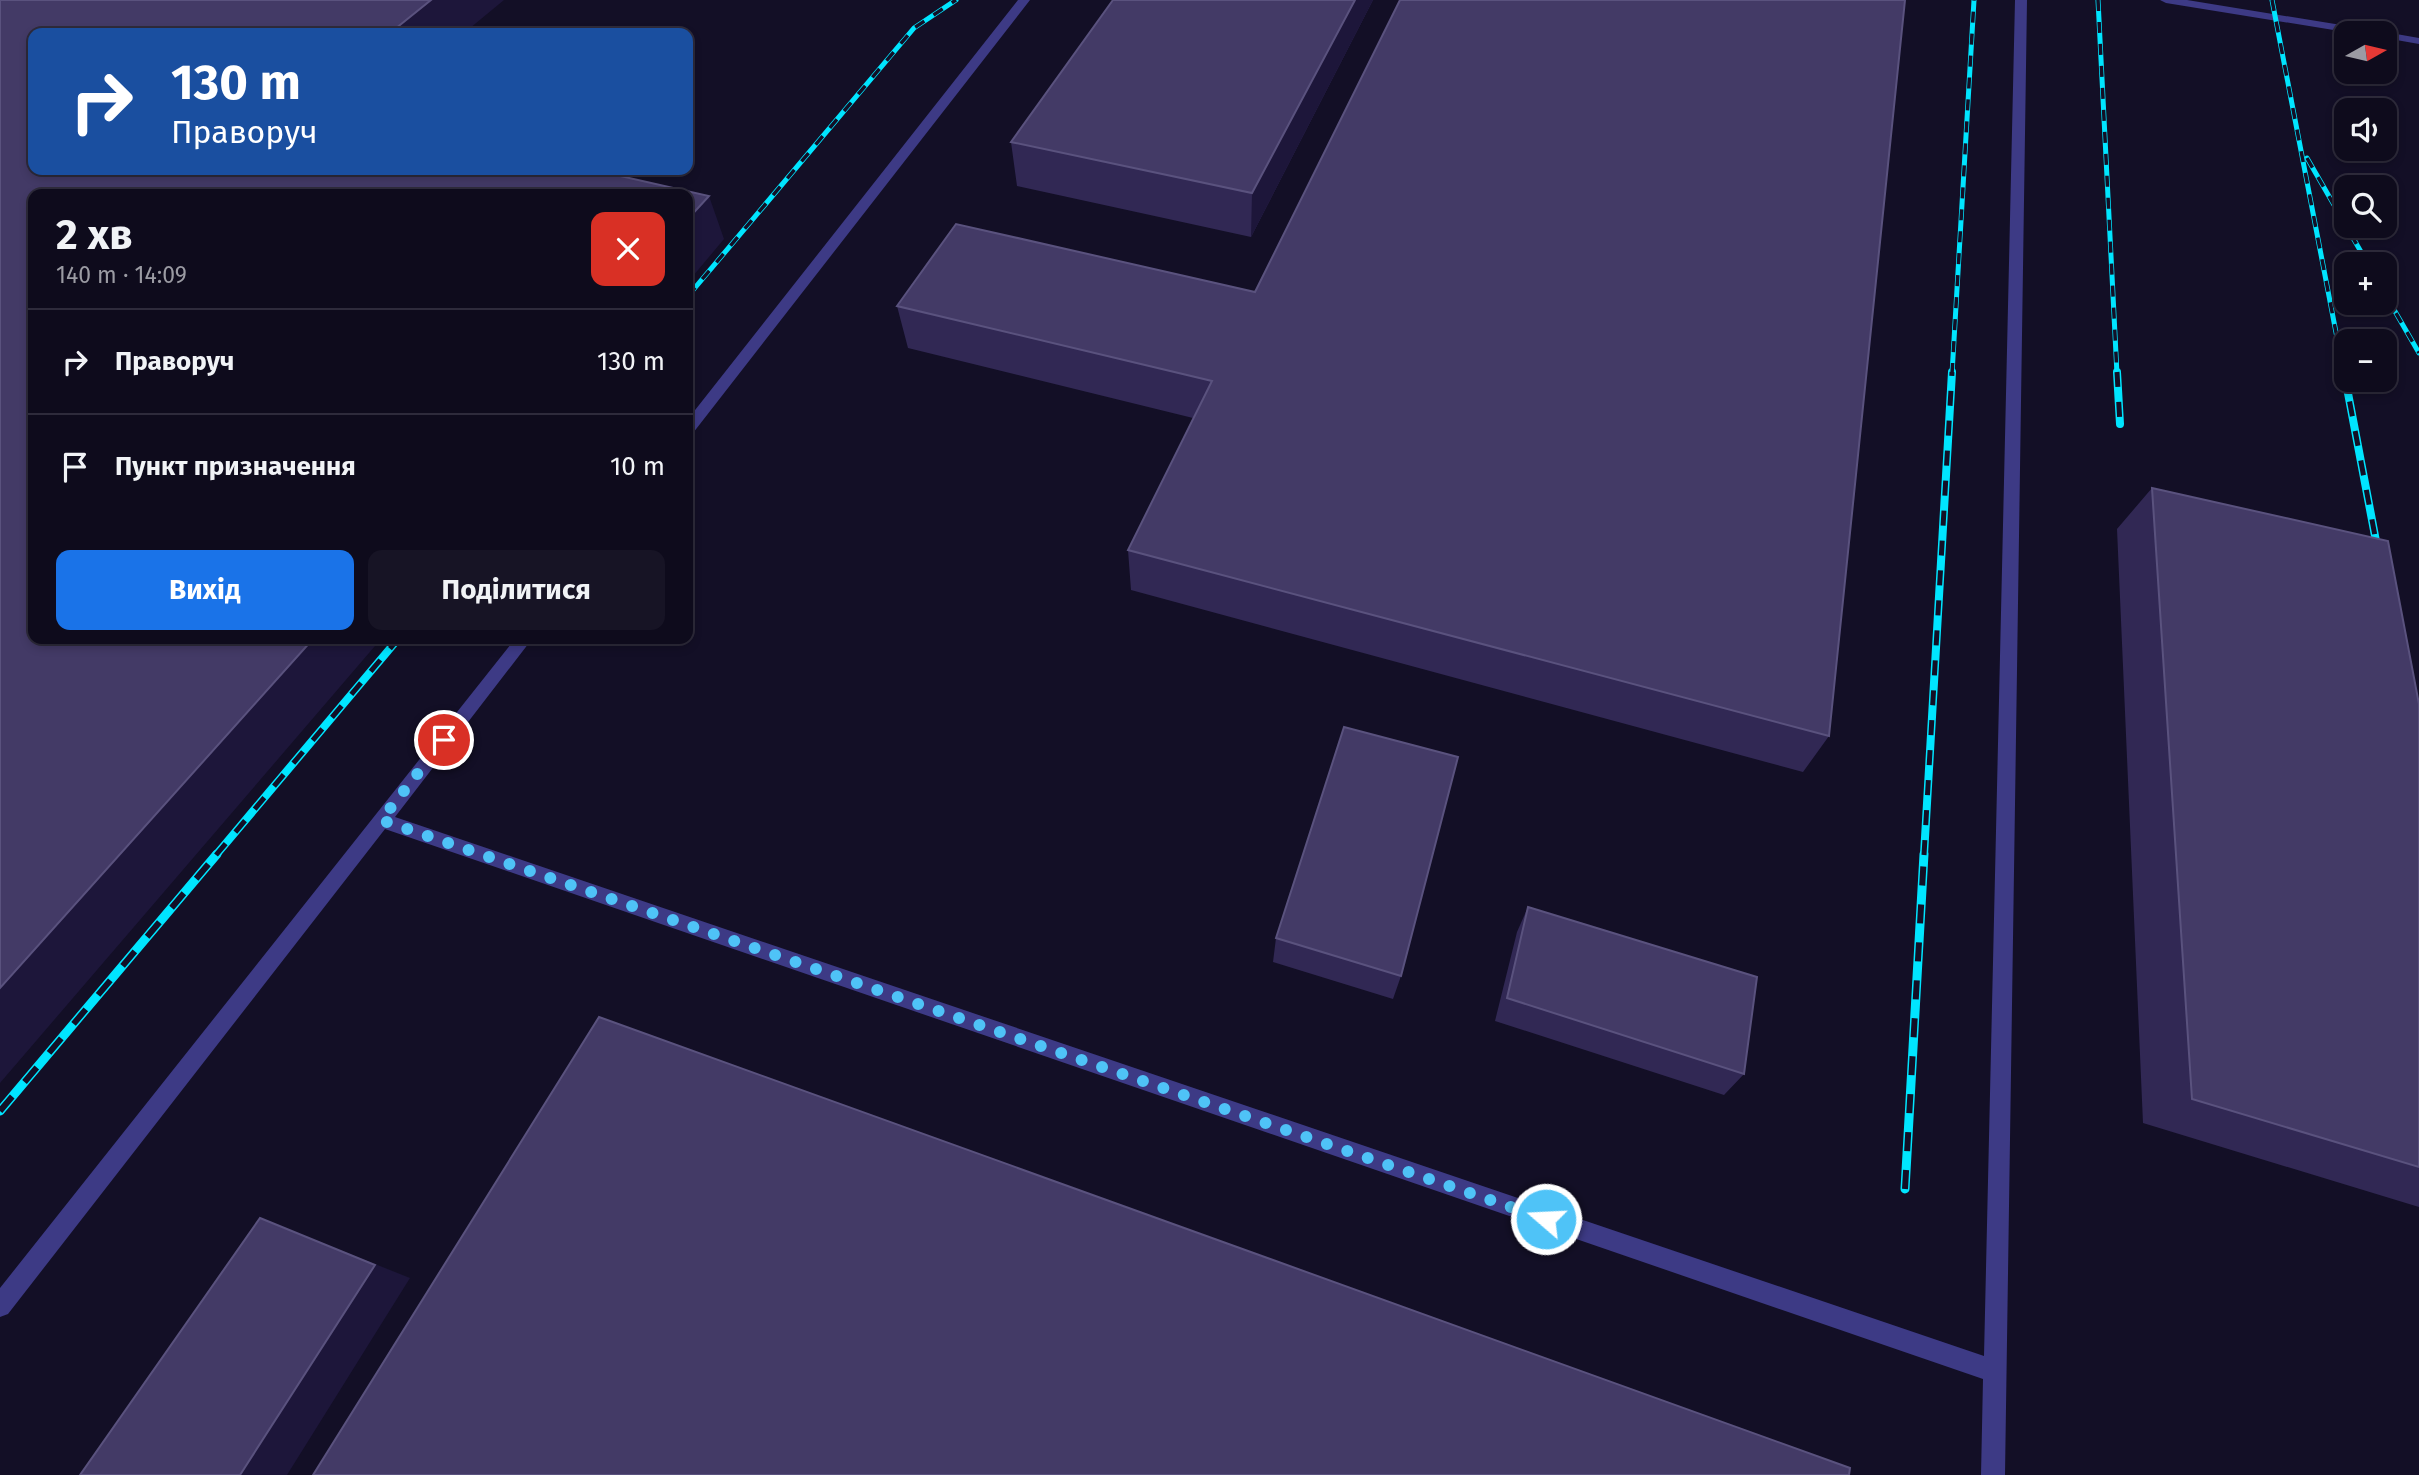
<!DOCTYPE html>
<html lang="uk">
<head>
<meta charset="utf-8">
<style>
	:root { --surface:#0e0b1c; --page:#171425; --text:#f1f3f6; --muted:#9b9ba3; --line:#2e2b3b; --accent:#1a73e8 }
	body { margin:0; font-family:"Fira Sans",sans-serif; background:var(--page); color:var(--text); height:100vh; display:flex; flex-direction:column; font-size:26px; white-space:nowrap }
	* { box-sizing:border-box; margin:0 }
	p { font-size:23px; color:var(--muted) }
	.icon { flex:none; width:38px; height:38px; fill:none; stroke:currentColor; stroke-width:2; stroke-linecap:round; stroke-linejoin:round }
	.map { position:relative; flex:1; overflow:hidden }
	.sheet { position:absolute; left:28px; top:189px; width:665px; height:455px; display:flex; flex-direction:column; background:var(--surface); border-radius:14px; box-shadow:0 4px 10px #0003,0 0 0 2px var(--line) }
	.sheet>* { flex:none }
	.top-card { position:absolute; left:28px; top:28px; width:665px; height:147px; border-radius:14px; box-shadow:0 4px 10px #0003,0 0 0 2px var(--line); background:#1a4fa0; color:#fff; overflow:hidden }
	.needle { width:46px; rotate:82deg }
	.fabs { position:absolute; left:2334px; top:21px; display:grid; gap:14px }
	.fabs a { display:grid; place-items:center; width:63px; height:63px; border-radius:14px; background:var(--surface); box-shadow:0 4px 10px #0003,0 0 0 2px var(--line); font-size:35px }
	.pin { position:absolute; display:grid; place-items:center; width:60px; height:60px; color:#fff; margin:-30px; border:4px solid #fff; border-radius:50%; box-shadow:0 2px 7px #0007 }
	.me { position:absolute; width:77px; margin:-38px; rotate:289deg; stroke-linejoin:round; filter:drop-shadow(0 0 5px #0008) }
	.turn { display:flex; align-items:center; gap:24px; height:147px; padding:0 28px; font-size:32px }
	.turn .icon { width:91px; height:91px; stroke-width:2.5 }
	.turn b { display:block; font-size:49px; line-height:60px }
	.round { display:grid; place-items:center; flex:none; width:74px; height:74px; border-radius:14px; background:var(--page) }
	.summary { display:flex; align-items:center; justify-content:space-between; height:119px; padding:0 28px }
	h1 { font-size:42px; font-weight:700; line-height:52px }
	.primary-button { display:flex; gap:14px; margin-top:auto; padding:14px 28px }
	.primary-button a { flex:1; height:80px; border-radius:14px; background:var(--accent); color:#fff; font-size:28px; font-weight:700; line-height:80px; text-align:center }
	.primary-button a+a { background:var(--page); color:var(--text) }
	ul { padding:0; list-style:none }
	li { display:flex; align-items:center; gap:21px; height:105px; padding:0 28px; border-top:2px solid var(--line) }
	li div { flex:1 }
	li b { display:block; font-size:26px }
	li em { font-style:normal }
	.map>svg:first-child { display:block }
</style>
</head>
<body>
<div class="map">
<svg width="2419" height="1475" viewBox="0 0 2419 1475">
	<rect width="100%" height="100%" fill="#130f26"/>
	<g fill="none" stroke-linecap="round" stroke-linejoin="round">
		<!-- minor -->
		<path fill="#3d3a85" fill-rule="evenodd" d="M1018 0H1030L693 433 688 434V419Z
			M2015 0H2027L2005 1475H1981L1983 1379 385 829 8 1314 0 1317V1288L515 639H532L395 817 1984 1356Z
			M2160 0H2187L2372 30 2378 33H2352L2166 3Z
			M2385 32 2419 38V44L2385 38V33H2380Z"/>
		<defs>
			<path id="rail-far2" d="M2098 0 2117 374
				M2272 0 2344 374
				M2307 158 2368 264
				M2385 294 2419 353
				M688 296 914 28 956 0
				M1952 374 1974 0"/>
			<path id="rail-far1" d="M2117 372 2120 424
				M2344 372 2379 557
				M216 855 398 639
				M1924 855 1952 372"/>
			<path id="rail" d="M0 1111 217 854
				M1905 1189 1924 854"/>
		</defs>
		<!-- rail-far2 casing -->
		<use href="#rail-far2" stroke="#00e5ff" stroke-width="5"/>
		<!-- rail-far1 casing -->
		<use href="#rail-far1" stroke="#00e5ff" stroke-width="8"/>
		<!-- rail casing -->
		<use href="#rail" stroke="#00e5ff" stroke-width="9"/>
		<!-- rail-far2 -->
		<use href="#rail-far2" stroke="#130f26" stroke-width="3.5" stroke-dasharray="11" stroke-linecap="butt"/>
		<!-- rail-far1 -->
		<use href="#rail-far1" stroke="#130f26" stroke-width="5" stroke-dasharray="15" stroke-linecap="butt"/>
		<!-- rail -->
		<use href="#rail" stroke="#130f26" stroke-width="6" stroke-dasharray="19" stroke-linecap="butt"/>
	</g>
	<!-- wall -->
	<path fill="#312854" d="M1113 0H1373L1251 237 1017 186 1011 142Z
		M956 224 1829 736 1803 772 1131 590 1128 550 1193 418 908 348 897 306Z
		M2152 488 2419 704V1207L2143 1123 2117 529Z
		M1528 907 1744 1074 1724 1095 1495 1021 1517 932Z
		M1276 938 1401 976 1393 999 1273 962Z"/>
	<!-- shaded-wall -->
	<path fill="#1d163a" d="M431 0H504L464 33H390Z
		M1355 0H1373L1251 237 1252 193Z
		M709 196 724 239 688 282V219Z
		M313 639H381L0 1083V988Z
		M260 1218 410 1278 287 1475H240Z"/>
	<!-- building -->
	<path fill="#433a66" stroke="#5a527e" stroke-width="2" d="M0 0H431L390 33H33V170H594L709 196 688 219V194H33V639H313L0 988Z
		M1113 0H1355L1252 193 1011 142Z
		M1400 0H1905L1829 736 1128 550 1212 381 897 306 956 224 1255 292Z
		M2152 488 2388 541 2419 704V1167L2192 1099Z
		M1344 727 1458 757 1401 976 1276 938Z
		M1528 907 1757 977 1744 1074 1507 998Z
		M599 1017 1850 1468 1849 1475H313Z
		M260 1218 375 1265 240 1475H80Z"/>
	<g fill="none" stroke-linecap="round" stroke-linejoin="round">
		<!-- route -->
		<path stroke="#4fc3f7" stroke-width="12" stroke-dasharray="0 21.6" d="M444 740 381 820 1546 1219"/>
	</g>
</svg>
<div class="fabs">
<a><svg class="needle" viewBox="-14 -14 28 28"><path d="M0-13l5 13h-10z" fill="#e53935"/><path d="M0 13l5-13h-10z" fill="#9b9ba3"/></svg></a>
<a><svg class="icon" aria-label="sound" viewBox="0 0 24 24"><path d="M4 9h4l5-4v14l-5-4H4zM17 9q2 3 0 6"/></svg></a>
<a><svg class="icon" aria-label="search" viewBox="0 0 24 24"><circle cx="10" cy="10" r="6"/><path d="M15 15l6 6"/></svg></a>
<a>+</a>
<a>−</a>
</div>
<div class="pin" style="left:444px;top:740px;background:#d93025"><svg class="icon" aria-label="arrive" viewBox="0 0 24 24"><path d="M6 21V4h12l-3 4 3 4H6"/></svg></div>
<svg class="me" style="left:1546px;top:1219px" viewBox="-20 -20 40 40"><circle r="17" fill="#4fc3f7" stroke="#fff" stroke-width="3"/><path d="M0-11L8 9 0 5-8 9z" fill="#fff"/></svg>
<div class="top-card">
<div class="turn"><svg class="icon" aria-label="right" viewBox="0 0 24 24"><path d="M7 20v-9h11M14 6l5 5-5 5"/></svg><div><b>130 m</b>Праворуч</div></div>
</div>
<section class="sheet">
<div class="summary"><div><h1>2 хв</h1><p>140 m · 14:09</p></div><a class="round" style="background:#d93025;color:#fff"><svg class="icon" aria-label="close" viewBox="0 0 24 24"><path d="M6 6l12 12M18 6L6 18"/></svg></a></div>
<ul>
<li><svg class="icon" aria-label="right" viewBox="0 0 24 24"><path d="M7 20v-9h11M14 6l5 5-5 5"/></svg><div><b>Праворуч</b></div><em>130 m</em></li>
<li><svg class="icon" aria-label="arrive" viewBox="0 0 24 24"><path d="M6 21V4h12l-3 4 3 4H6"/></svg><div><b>Пункт призначення</b></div><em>10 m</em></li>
</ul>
<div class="primary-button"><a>Вихід</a><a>Поділитися</a></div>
</section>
</div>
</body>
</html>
